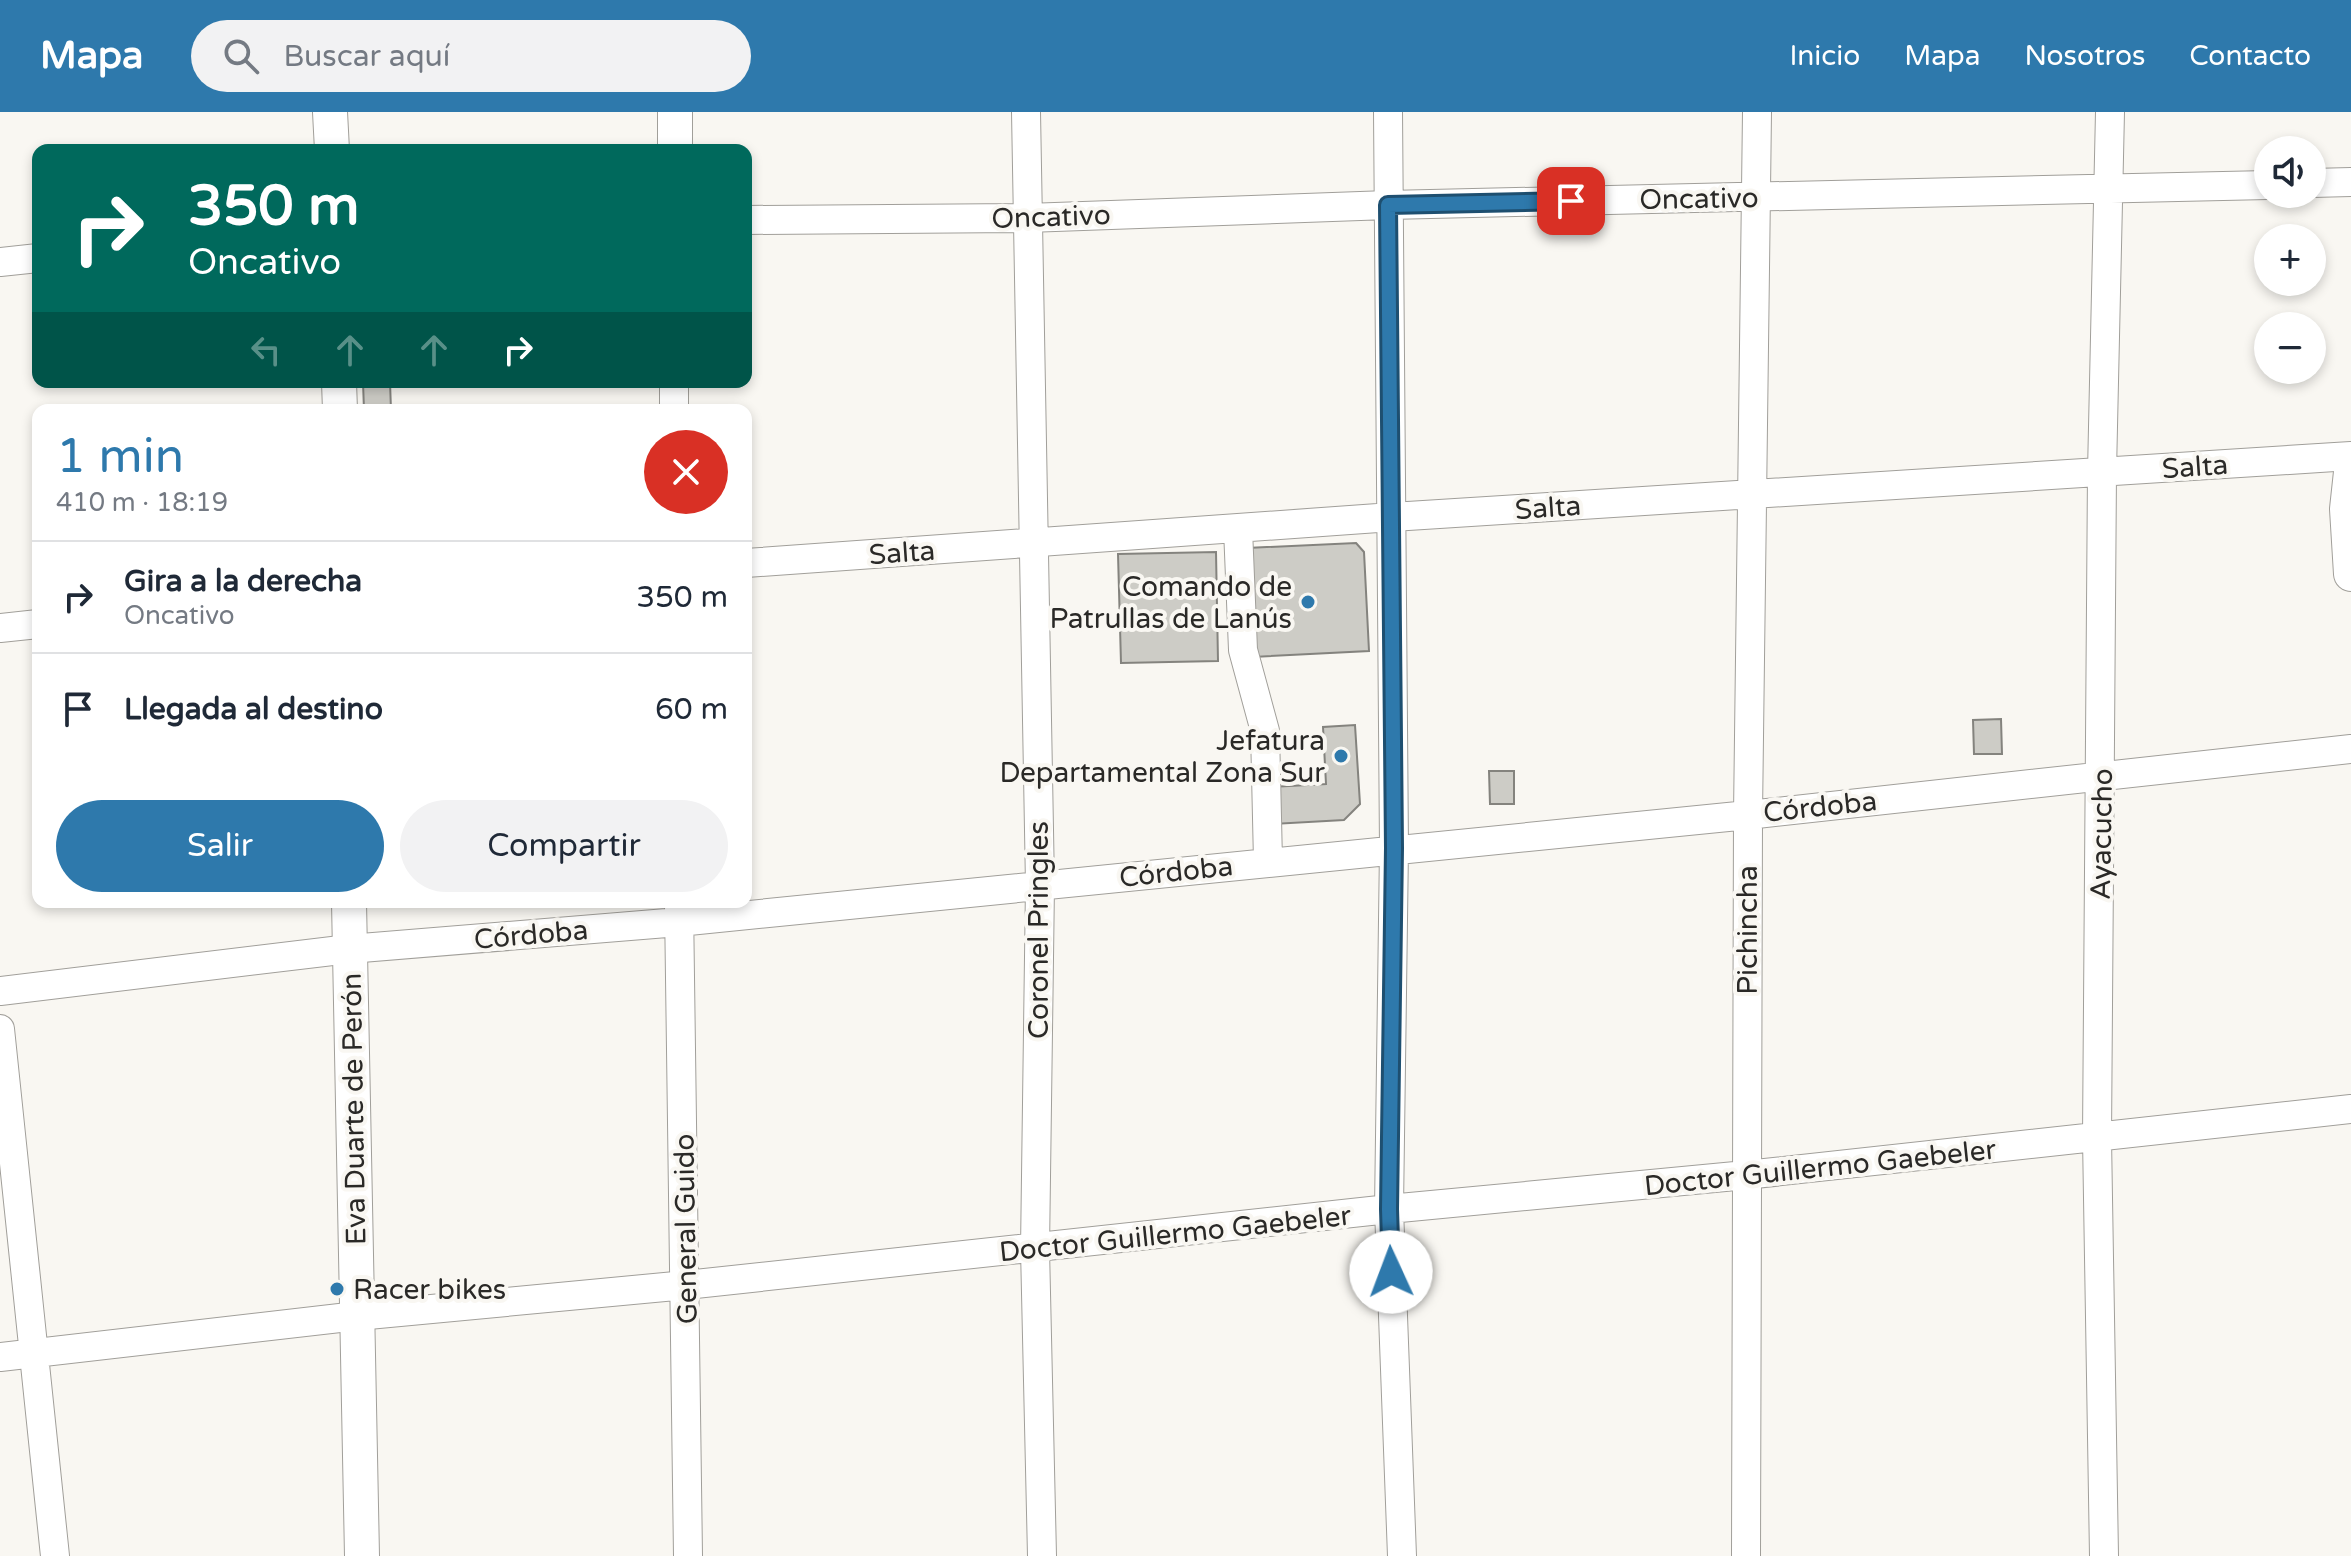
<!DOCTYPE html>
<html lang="es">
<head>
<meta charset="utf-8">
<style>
	:root { --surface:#fff; --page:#f2f2f3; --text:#1f2937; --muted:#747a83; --line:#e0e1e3; --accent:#2e79ac }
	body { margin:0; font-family:"Varela Round",sans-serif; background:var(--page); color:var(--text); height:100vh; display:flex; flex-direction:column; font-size:30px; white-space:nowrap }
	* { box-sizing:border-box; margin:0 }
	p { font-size:26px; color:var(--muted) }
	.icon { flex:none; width:44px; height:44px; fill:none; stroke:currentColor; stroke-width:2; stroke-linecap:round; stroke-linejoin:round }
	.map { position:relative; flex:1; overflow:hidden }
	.drawer { position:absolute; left:32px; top:292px; width:720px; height:504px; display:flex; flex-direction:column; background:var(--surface); border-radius:16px; box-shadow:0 4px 12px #0003 }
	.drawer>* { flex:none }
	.banner { position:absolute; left:32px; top:32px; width:720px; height:244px; border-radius:16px; box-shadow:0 4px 12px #0003; background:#00695c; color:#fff; overflow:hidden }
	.fabs { position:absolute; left:2254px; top:24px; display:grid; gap:16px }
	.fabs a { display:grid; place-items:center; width:72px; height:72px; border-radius:50%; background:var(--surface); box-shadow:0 4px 12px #0003; font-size:40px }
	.pin { position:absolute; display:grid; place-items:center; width:68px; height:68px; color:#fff; margin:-34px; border-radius:16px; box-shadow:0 4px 12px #0006 }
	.me { position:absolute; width:88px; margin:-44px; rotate:358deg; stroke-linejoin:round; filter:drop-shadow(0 0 6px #0008) }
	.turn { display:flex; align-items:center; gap:28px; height:168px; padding:0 24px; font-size:36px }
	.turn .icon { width:104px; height:104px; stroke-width:2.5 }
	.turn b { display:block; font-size:56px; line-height:68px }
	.lanes { display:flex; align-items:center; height:76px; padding:0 24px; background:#0003; justify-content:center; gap:40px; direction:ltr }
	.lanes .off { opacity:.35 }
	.round { display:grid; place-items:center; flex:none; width:84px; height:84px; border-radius:42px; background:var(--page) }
	.head { display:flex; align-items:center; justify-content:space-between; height:136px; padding:0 24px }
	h1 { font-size:48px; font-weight:600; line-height:60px; color:var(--accent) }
	.cta { display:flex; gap:16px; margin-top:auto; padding:16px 24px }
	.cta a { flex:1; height:92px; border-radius:48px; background:var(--accent); color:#fff; font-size:32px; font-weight:600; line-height:92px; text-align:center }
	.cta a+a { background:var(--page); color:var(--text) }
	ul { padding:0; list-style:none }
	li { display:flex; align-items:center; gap:24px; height:112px; padding:0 24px; border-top:2px solid var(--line) }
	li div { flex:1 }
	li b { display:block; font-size:30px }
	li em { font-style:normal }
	header { display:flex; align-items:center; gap:48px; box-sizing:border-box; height:112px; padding:0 40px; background:var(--accent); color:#fff }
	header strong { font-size:38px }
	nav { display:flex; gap:44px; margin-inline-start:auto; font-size:28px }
	.search { width:560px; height:72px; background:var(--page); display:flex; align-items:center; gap:20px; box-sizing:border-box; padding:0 28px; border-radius:44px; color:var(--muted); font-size:30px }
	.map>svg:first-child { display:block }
</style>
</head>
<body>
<header>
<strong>Mapa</strong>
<div class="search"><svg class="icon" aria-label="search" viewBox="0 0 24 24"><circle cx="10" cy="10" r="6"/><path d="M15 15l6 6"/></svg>Buscar aquí</div>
<nav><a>Inicio</a><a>Mapa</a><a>Nosotros</a><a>Contacto</a></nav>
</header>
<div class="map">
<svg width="2351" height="1444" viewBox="0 0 2351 1444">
	<rect width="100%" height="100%" fill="#f9f7f2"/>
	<!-- building -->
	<path fill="#cdccc6" stroke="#84837e" stroke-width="2" d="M363 270H390L391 298H364Z
		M1356 431 1364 440 1369 539 1253 545 1247 436Z
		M1216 440 1218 549 1121 551 1118 442Z
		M2001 607 2002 642H1974L1973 608Z
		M1355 613 1360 692 1344 708 1273 712 1270 675 1326 672 1323 615Z
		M1489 659H1514V692H1490Z"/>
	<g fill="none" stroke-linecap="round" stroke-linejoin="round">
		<defs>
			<path id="minor" d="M1026 0 1040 773 1035 1137 1042 1444
				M1388 0 1394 736 1389 1097 1402 1444
				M2312 71 2351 70
				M746 108 1027 106 1388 93 2268 73
				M0 150 38 146
				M674 298V270
				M1238 417 1243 538 1265 619 1268 749
				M746 451 1392 405 2351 344
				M0 516 38 512
				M679 793 688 1444
				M0 879 349 837 679 810 1748 703 2351 637
				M0 917 55 1444
				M0 1245 357 1204 686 1173 1389 1097 1746 1063 2351 997
				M1746 1444 1748 703 1757 0
				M2104 1444 2097 1026 2102 360 2110 0"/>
			<path id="major" d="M330 0 332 38
				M675 38V0
				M339 270 340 298
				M2351 360 2347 397 2351 462
				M349 790 362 1444"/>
		</defs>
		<!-- minor casing -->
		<use href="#minor" stroke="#a19f9a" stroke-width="30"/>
		<!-- major casing -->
		<use href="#major" stroke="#a19f9a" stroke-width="36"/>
		<!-- minor -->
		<use href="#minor" stroke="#fff" stroke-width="28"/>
		<!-- major -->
		<use href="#major" stroke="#fff" stroke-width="34"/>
	</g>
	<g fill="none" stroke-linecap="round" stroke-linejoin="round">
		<defs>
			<path id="route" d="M1391 1160 1389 1097 1394 736 1388 93 1571 89"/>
		</defs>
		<!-- route casing -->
		<use href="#route" stroke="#1e4f70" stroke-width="20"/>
		<!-- route -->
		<use href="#route" stroke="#2e79ac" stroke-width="14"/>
	</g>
	<!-- markers -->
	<g fill="#2e79ac" stroke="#f9f7f2" stroke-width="3">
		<circle cx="1308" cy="490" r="8"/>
		<circle cx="1341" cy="644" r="8"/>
		<circle cx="337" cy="1177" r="8"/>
	</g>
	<g text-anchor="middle" stroke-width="8" stroke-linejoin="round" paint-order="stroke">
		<!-- street labels -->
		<g font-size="28" fill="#2a2927" stroke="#f9f7f2">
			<text transform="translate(1699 86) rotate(-1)" y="10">Oncativo</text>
			<text transform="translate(1051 104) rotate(-2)" y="10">Oncativo</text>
			<text transform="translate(2195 354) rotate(-4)" y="10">Salta</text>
			<text transform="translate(1548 395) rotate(-4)" y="10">Salta</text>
			<text transform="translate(902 440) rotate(-4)" y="10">Salta</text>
			<text transform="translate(1820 694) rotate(-6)" y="10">Córdoba</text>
			<text transform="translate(2101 722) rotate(-89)" y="10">Ayacucho</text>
			<text transform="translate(1176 759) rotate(-6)" y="10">Córdoba</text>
			<text transform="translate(1038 818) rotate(-90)" y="10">Coronel Pringles</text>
			<text transform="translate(1747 818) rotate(-90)" y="10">Pichincha</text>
			<text transform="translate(531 822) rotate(-5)" y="10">Córdoba</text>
			<text transform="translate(353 997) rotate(-91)" y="10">Eva Duarte de Perón</text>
			<text transform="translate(1820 1055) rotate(-6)" y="10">Doctor Guillermo Gaebeler</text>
			<text transform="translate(685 1117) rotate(-91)" y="10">General Guido</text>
			<text transform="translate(1175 1121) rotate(-6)" y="10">Doctor Guillermo Gaebeler</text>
		</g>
		<!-- poi labels -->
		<g font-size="28" fill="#2a2927" stroke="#f9f7f2" text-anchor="end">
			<text x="1292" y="484">Comando de<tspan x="1292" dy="32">Patrullas de Lanús</tspan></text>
			<text x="1325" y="638">Jefatura<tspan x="1325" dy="32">Departamental Zona Sur</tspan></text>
			<text x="353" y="1187" text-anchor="start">Racer bikes</text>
		</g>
	</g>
</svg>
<div class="fabs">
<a><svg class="icon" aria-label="sound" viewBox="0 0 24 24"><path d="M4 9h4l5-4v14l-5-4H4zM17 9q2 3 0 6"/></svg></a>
<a>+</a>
<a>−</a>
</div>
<div class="pin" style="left:1571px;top:89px;background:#d93025"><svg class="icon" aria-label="arrive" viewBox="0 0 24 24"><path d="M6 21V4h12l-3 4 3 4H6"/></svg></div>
<svg class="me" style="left:1391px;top:1160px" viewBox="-20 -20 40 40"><circle r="19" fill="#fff"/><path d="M0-13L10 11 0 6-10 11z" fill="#2e79ac"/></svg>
<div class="banner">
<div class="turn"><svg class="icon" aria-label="right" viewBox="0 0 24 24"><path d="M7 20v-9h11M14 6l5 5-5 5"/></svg><div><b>350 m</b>Oncativo</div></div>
<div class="lanes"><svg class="icon off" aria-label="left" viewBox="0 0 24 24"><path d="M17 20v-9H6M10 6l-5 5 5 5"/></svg><svg class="icon off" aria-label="ahead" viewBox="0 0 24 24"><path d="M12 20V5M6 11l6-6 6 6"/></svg><svg class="icon off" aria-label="ahead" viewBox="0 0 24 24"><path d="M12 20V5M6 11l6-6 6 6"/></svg><svg class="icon" aria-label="right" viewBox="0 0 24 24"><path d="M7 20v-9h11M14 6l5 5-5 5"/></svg></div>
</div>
<section class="drawer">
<div class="head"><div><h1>1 min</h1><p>410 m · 18:19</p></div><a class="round" style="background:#d93025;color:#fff"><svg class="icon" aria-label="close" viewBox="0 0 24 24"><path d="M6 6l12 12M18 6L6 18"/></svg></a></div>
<ul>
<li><svg class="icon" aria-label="right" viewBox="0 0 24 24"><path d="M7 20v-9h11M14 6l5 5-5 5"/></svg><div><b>Gira a la derecha</b><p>Oncativo</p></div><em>350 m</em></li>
<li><svg class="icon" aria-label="arrive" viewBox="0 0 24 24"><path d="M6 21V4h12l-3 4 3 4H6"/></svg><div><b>Llegada al destino</b></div><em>60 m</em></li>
</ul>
<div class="cta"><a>Salir</a><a>Compartir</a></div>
</section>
</div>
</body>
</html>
